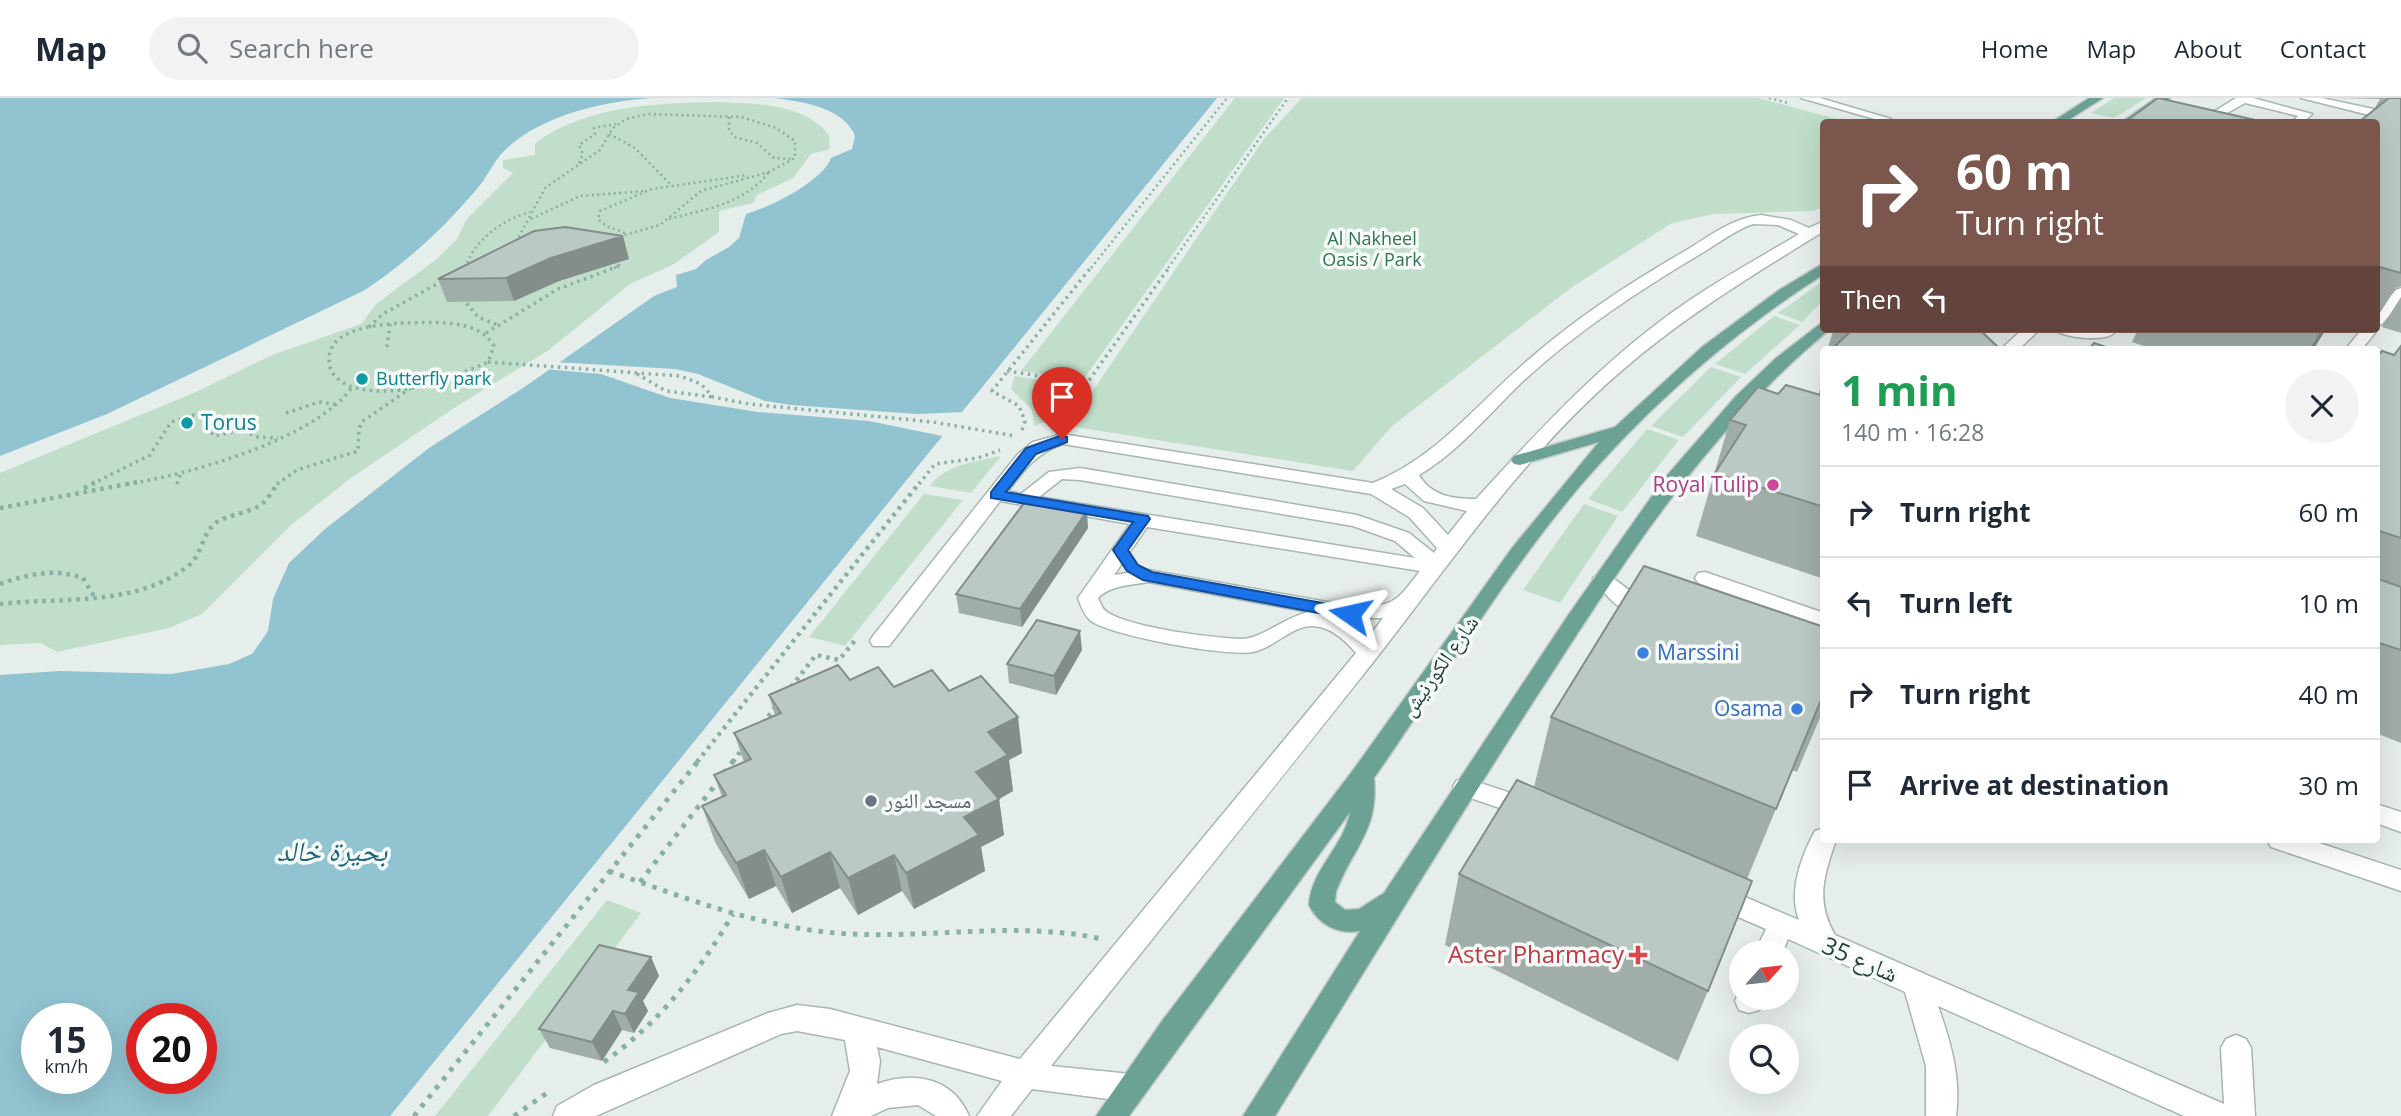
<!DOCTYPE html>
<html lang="en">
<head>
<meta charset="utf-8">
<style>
	:root { --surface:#fff; --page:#f2f2f3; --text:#1f2937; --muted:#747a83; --line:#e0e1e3 }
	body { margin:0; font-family:"Open Sans","Noto Naskh Arabic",sans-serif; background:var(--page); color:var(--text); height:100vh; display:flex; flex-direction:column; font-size:26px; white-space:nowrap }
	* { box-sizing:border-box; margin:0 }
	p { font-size:23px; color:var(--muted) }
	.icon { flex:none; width:38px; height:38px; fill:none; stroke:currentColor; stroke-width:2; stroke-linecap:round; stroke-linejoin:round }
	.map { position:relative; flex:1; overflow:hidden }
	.side { position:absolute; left:1820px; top:248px; width:560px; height:497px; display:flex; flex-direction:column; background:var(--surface); border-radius:7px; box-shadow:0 7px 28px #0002 }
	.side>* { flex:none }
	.guide { position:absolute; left:1820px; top:21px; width:560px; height:214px; border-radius:7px; box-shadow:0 7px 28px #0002; background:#7b564c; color:#fff; overflow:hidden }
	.needle { width:46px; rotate:63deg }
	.controls { position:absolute; left:1729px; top:842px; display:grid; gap:14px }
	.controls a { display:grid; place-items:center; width:70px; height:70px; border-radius:50%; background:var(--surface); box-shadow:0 7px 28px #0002; font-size:35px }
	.speed { position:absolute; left:21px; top:905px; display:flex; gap:14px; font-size:35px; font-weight:700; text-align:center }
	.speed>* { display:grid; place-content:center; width:91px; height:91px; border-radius:50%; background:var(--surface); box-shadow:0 7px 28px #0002; line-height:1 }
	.speed small { font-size:18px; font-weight:400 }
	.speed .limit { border:10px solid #d22; background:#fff; color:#111 }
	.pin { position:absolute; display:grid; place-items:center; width:60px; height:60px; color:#fff; margin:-72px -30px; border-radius:50% 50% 50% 0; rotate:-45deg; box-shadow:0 0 7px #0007 }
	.pin .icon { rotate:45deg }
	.me { position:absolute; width:77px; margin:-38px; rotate:281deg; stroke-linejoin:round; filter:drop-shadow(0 0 5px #0008) }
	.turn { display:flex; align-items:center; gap:24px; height:147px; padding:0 21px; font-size:32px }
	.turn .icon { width:91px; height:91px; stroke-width:2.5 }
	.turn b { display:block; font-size:49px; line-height:60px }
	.then { display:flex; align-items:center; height:66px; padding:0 21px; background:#0003; gap:14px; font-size:26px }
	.round { display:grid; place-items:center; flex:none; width:74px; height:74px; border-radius:37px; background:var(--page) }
	.head { display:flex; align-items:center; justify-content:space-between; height:119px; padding:0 21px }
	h1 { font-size:42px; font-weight:700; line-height:52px; color:#1e9e55 }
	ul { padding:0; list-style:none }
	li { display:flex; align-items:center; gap:21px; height:91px; padding:0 21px; border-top:2px solid var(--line) }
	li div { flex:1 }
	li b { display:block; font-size:26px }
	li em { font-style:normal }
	header { display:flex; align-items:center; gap:42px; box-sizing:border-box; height:98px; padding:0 35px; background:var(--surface); border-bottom:2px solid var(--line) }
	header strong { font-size:33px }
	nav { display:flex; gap:38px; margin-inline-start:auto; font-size:24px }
	.search { width:490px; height:63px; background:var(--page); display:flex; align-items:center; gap:18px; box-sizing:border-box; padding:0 24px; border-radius:38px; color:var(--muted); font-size:26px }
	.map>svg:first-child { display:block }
</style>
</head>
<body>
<header>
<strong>Map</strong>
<div class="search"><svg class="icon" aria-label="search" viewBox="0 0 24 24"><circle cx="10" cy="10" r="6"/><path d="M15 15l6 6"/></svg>Search here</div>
<nav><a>Home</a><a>Map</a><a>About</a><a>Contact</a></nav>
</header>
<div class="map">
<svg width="2401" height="1018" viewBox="0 0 2401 1018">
	<rect width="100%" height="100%" fill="#e6eeeb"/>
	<!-- green -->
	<path fill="#c0dec9" d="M1235 0H1284L1083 282 1021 273Z
		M1302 0H1758L1848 24H1824L1823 109 1813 113 1713 116 1672 125 1572 189 1392 328 1353 373 1069 328 1264 41Z
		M2114 0H2146L2114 20 2091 15Z
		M719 4C757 6 804 5 829 37L830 51 811 56 793 80 757 97 753 105 719 113V134L674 166 630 186 549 252 454 310 351 380 291 427 202 516 169 530 57 554 41 545 0 547V375L196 294 272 257 361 226 376 206 438 160 457 141 466 122 513 75 503 70V62L535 57V45C588 7 657 5 719 4Z
		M1823 183V202L1802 224 1778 215Z
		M1774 218 1800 227 1745 276 1715 266Z
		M1711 269 1741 279 1683 339 1651 328Z
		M1015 278 1077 287 1054 321 1034 328 1032 312 1011 291Z
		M1647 331 1679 342 1622 414 1588 401Z
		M1001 358 971 395 930 388C946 366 975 364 1001 358Z
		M924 396 963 402 845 548 809 539Z
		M1584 406 1618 418 1560 505 1523 492Z
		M607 802 641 815 488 1018H435Z"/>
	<!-- water -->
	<path fill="#91c3d0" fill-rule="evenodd" d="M0 0H653C605 3 540 17 504 53 493 64 487 80 476 92 443 131 408 163 365 192L107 316 0 358Z
		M773 0H1217L390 1018H0V577L60 573 171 576 229 566 252 556 268 533 273 501 289 465 325 431 429 350 523 290 654 198 677 189 676 177 696 171 706 162 729 149 739 140 746 116C769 110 823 83 831 60L852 51 855 38C844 9 800 3 773 0ZM37 920H96V980H37ZM142 920H201V980H142Z"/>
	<!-- pier -->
	<path fill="#e6eeeb" d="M554 264 675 271 698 276 765 303 791 307 917 316 965 314 947 339 869 323 758 314 670 300 601 276 543 271Z"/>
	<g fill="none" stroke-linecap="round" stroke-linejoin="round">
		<defs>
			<path id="minor" d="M1801 0H1820L1891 21 1885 24Z
				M2236 0H2253L2312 16 2304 24H2292L2298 18 2245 5 2211 24H2197Z
				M2301 0H2322L2401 17V25Z
				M1761 117 1791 122 1809 130 1824 123V133C1753 177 1683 219 1620 274 1522 359 1453 462 1374 563 1267 699 1158 833 1051 968L1131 976 1142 980 1146 990 1142 1000 1131 1004 1032 991 1011 1018H977L1002 983 877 949 880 963 877 986C914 973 952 979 969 1018H936L918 1007 888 1010 871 1018H832L850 973 845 942 797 933 781 936 596 1018H553L557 1008 594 987 768 915 797 907 830 911 1020 961 1356 555C1345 542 1330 528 1312 528 1291 528 1274 550 1253 554 1228 559 1112 538 1091 523 1084 517 1081 508 1078 500L1130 426 1000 403 889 548H873L870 543 873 538 1018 356 1033 344 1062 336 1373 385C1436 360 1477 306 1527 263 1575 221 1629 185 1685 153 1710 138 1732 120 1761 117ZM1753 126 1778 127 1799 136C1763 158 1725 178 1690 202 1608 257 1541 330 1476 401 1453 401 1431 398 1419 377 1458 354 1488 317 1521 285 1576 234 1638 193 1702 155 1719 145 1735 132 1753 126ZM1063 346 1371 396 1409 419 1437 450 1434 455 1409 435 1357 417 1080 370 1049 374 1021 396 1008 393C1024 372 1036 355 1063 346ZM1062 381 1080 382 1353 428 1395 443 1415 460 1039 399ZM1405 386 1424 403 1467 413 1448 437 1423 410 1391 391ZM1147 429 1420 473C1394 507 1394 508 1350 508L1148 472 1114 477ZM1148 484 1309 514C1285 519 1264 539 1243 541 1213 540 1131 530 1107 514 1102 511 1101 506 1098 500 1110 487 1132 487 1148 484ZM1339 520H1383L1368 540Z
				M2401 190V204L2382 226 2376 228V213L2396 192Z
				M2376 229 2378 231 2361 252H2345L2362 231Z
				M2023 231H2040L2018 252H2000Z
				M2054 231H2109L2114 235C2105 244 2063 240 2054 231Z
				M1603 474C1608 475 1654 511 1658 516L1654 521C1632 527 1604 497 1593 480Z
				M1705 474 1824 515V530L1698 485 1695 480 1698 475Z
				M1465 680 1538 704 1541 711 1538 718 1529 720 1456 695 1453 689 1456 683Z
				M2376 706 2401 714V734L2376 725Z
				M1824 730V742H1836C1824 777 1815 803 1835 837L2224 1006 2221 950 2226 941 2236 937 2246 941 2251 950 2255 1018H2184L1938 908C1951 945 1961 979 1956 1018H1926V968L1905 894 1788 841 1783 854H1755L1766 831 1708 806 1704 798 1708 790 1717 787 1799 822C1788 793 1801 759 1815 733Z
				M2267 742H2310L2401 772V793L2271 749Z
				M1740 891 1741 900H1764L1759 912 1749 915 1739 912 1735 903Z"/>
			<path id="major" d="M2089 0H2103L2065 24H2052Z
				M2156 0H2170L2135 24H2122Z
				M1824 165V176C1732 235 1651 306 1580 388 1503 479 1442 583 1374 680 1379 733 1353 749 1336 794L1335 804 1345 812 1359 811 1384 795 1569 516 1664 381 1736 298 1776 260 1824 223V231H1830C1702 338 1624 464 1535 601 1446 739 1361 879 1275 1018H1243L1360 833C1338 837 1318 826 1309 807 1311 771 1344 749 1350 714L1129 1018H1096L1162 923 1354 671 1512 450 1599 344 1520 367 1514 366 1511 362 1514 358 1615 329 1702 249 1779 192Z"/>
		</defs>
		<!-- minor casing -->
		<use href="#minor" stroke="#a8b6b2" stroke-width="3"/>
		<!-- major casing -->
		<use href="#major" stroke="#c2cac8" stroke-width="3"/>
		<!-- path-far3 -->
		<path stroke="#88b0a5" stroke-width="2.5" stroke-dasharray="2 3.5" stroke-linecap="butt" d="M1769 0 1788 5
			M729 19V31L734 39 757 45 774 60 792 61
			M609 36 635 50 671 87
			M579 65 583 56 579 47 595 36 594 30 616 26
			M531 121 580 98 645 93
			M669 121C706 111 744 106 769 74
			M625 135 606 128 598 121 600 113 652 91 748 77
			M516 144 545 90 600 52 613 30 626 21 648 16 741 19 776 30 795 43V60L769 74 701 93 660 127 618 139
			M465 170C476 140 501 123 530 114
			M614 170 619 168 621 161
			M1091 170 1227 0
			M1168 170 1288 0"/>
		<!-- path-far2 -->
		<path stroke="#88b0a5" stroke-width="3.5" stroke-dasharray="2.5 4.5" stroke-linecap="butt" d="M465 171 466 168
			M462 200 478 219 500 228
			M401 225C431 225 477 219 494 248L488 264C449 281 397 302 353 289 344 287 332 278 330 269 321 231 376 227 401 225Z
			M369 229 383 216 444 182
			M486 235 558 191 619 168
			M387 249 390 226
			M488 264 680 278 701 286 713 299 749 306 933 324 1015 338
			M1007 273 1086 285
			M637 276 666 293 713 299
			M286 315 319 304 335 306
			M1061 322 1170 168
			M1022 332 1025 323 1019 308 992 293 1092 168
			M92 386 150 357 171 324 194 317 210 318V333L214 338 243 332 256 339 278 340
			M127 386C188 377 316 341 352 289
			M177 386 180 377
			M277 386 297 372 358 353 359 330 363 323 411 290
			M919 386 935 366 978 360 1000 352"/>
		<!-- path-far1 -->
		<path stroke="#88b0a5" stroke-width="4.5" stroke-dasharray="3.5 5" stroke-linecap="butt" d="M84 390 96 384
			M0 410 138 384
			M0 486C28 476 54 470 83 480L95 500
			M0 506C62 499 136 509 188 468 203 456 202 434 217 424 230 416 250 415 262 406 268 401 274 391 278 384
			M791 589 816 557 839 562 857 540
			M763 625 777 607
			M697 664 920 384
			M733 664 742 651"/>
		<!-- path -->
		<path stroke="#88b0a5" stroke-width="5" stroke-dasharray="4.5 7" stroke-linecap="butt" d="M724 675 734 662
			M609 773C688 801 766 832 851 836 934 840 1021 823 1102 841
			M640 784 719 682
			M604 964C660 924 698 875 733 816
			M414 1018 699 662
			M514 1018 547 995"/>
		<!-- minor -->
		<use href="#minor" fill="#fff" fill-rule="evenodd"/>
		<!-- major -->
		<use href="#major" fill="#6ca196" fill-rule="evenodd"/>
	</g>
	<!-- wall -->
	<path fill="#a1ada9" d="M2334 0H2401V188L2396 190 2376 221V24L2373 13 2380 1Z
		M629 161 559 183 514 203 447 204 438 181Z
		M2401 199V235L2382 229Z
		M1834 231H1986L1984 236 2001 252H1827Z
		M2138 231H2326L2313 252H2156L2132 244Z
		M2401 248V645L2376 635V260L2394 257Z
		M1824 279V481L1696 438 1730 322 1818 297Z
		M1088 430 1022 529 959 515 956 496Z
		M1824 529V610L1797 674 1792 672 1747 781 1708 893 1678 963 1445 847 1459 776 1725 772 1534 689 1551 619Z
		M1082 552 1056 597 1009 585 1007 566Z
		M850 582 894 589 949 593 1022 655 1009 662 1013 693 999 701 1004 737 981 749 985 773 914 811 902 793 858 817 840 790 792 815 776 788 749 801 715 744 702 708 722 699 714 677 744 664 734 635 775 617 769 597Z
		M651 859 659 878 643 903 648 913 634 935 622 932 602 963 550 950 539 931Z"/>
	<!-- shaded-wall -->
	<path fill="#838d89" d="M623 138 629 161 559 183 514 203 506 180 551 160Z
		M2322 231H2326L2313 252H2309Z
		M1087 413 1088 430 1022 529 1020 511Z
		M1080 533 1082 552 1056 597 1054 578Z
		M1018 619 1022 655 1009 662 1013 693 999 701 1004 737 981 749 985 773 914 811 906 775 976 674 988 634Z
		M764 752 776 788 749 801 736 765Z
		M830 754 840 790 792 815 781 779Z
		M894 757 902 793 858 817 848 780Z
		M651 859 659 878 643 903 648 913 634 935 625 916 628 892Z
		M613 913 622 932 602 963 592 944Z"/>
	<!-- building -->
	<path fill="#bbc9c4" stroke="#838d89" stroke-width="2" d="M2158 0 2264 24H2125Z
		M2389 0H2401V175L2376 168V24H2359Z
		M565 129 623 138 551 160 506 180 438 181 534 133Z
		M1853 231H1979L2001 252H1843L1834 249Z
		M2094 245 2115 252H2088Z
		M2401 248V440L2376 432V260L2382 253 2394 257Z
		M1786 287 1824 298V409L1715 375 1746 327 1730 322 1758 289 1778 296Z
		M1027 401 1087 413 1020 511 956 496Z
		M1644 468 1824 529V603L1821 602 1776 711 1551 619Z
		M2376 480 2401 489V552L2376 544Z
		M1037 522 1080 533 1054 578 1007 566Z
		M838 567 850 582 878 569 894 589 932 572 949 593 981 578 1018 619 988 634 1008 657 976 674 999 701 964 719 979 737 906 775 894 757 848 780 830 754 781 779 764 752 736 765 702 708 726 697 714 677 751 661 734 635 781 615 769 597Z
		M1517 682 1752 783 1708 893 1459 776Z
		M599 847 651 859 628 892 639 894 625 916 613 913 592 944 539 931Z"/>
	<!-- route -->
	<path fill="#1a73e8" stroke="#114b97" stroke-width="2" d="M1062 337 1067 339V344L1036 356 1006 394 1148 418 1150 421 1128 452 1138 467 1152 474 1350 510 1358 516 1350 521 1143 482 1127 473 1113 452 1133 424 991 400V394L1026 350Z"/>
	<!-- markers -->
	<g fill="#0f9aa8" stroke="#f6faf9" stroke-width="2.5">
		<circle cx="362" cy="281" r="7"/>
		<circle cx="187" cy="325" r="7"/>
	</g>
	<circle fill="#d1479c" stroke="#f6faf9" stroke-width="2.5" cx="1773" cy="387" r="7"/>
	<g fill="#3f7fe0" stroke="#f6faf9" stroke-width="2.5">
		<circle cx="1643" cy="555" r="7"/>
		<circle cx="1797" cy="611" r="7"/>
	</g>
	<circle fill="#6b7280" stroke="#f6faf9" stroke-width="2.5" cx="871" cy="703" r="7"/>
	<path fill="#e0444e" stroke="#f6faf9" stroke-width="2.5" d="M1634.5 846.5h7v7h7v7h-7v7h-7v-7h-7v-7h7z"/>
	<g text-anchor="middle" stroke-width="7" stroke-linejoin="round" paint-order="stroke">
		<!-- far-park labels -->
		<g font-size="18" fill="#31754e" stroke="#f6faf9">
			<text x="1372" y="147">Al Nakheel<tspan x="1372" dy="21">Oasis / Park</tspan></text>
		</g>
		<!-- far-culture labels -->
		<g font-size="18" fill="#0d838f" stroke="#f6faf9" text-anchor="start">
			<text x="376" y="287">Butterfly park</text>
		</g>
		<!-- culture labels -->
		<g font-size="21" fill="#0d838f" stroke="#f6faf9" text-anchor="start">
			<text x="201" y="332">Torus</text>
		</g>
		<!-- hotel labels -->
		<g font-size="21" fill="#b23c85" stroke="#f6faf9" text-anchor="end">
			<text x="1759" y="394">Royal Tulip</text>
		</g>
		<!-- shop labels -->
		<g font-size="21" fill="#366cbe" stroke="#f6faf9" text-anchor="start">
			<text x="1657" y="562">Marssini</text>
			<text x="1783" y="618" text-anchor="end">Osama</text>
		</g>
		<!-- street labels -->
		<g font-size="21" fill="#25403a" stroke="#f6faf9">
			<text transform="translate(1440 568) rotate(-55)" y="7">شارع الكورنيش</text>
		</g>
		<!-- worship labels -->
		<g font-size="21" fill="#5b616d" stroke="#f6faf9" text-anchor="start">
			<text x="885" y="710">مسجد النور</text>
		</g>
		<!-- near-health labels -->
		<g font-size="24" fill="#be3a42" stroke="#f6faf9" text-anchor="end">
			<text x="1624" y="865">Aster Pharmacy</text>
		</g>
		<!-- near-street labels -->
		<g font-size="24" fill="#25403a" stroke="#f6faf9">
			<text transform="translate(1860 862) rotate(23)" y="8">شارع 35</text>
		</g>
		<!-- near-water labels -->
		<g font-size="28" font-style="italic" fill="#21677a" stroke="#f6faf9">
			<text x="332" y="763">بحيرة خالد</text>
		</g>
	</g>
</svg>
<div class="controls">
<a><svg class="needle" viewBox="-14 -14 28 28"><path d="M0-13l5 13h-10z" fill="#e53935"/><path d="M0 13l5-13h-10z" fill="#747a83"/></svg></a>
<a><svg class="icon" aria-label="search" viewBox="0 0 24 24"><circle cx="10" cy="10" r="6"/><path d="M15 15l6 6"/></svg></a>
</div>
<div class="speed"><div>15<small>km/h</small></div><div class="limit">20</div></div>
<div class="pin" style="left:1062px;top:341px;background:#d93025"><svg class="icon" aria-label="arrive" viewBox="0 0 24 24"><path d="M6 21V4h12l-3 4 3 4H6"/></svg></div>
<svg class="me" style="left:1350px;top:516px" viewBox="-20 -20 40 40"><path d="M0-17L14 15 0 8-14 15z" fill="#1a73e8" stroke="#fff" stroke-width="4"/></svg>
<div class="guide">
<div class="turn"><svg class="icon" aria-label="right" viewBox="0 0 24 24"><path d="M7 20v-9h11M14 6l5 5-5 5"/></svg><div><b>60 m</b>Turn right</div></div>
<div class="then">Then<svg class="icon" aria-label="left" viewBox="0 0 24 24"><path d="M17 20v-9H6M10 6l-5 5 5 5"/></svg></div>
</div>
<section class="side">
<div class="head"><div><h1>1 min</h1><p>140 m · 16:28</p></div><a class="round"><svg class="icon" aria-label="close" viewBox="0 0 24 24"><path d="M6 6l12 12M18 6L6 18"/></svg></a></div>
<ul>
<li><svg class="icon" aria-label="right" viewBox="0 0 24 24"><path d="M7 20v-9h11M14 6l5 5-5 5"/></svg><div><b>Turn right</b></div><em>60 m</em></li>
<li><svg class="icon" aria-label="left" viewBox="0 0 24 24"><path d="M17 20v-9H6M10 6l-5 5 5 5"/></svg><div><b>Turn left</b></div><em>10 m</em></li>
<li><svg class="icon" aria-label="right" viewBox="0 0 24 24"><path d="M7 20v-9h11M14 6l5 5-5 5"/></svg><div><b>Turn right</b></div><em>40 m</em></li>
<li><svg class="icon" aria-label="arrive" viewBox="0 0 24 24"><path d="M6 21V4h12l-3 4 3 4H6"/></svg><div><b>Arrive at destination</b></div><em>30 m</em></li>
</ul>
</section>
</div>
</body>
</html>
